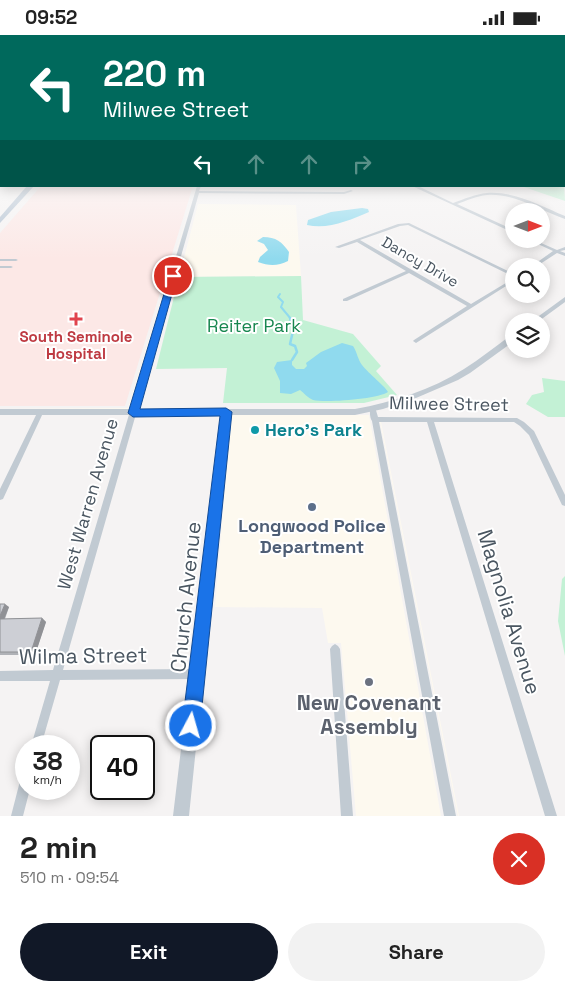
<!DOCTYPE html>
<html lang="en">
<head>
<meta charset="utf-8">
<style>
	:root { --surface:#fff; --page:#f2f2f2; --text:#222; --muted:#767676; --accent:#111827 }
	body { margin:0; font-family:"Space Grotesk",sans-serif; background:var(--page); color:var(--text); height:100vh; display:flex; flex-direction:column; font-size:19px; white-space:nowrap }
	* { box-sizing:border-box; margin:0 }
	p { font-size:16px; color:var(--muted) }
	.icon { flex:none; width:28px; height:28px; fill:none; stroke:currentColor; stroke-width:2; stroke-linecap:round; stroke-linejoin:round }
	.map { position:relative; height:781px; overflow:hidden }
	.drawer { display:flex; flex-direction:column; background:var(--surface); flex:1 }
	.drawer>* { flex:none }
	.guide { position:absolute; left:0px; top:0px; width:565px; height:152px; box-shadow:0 2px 12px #0003; background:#00695c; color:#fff; overflow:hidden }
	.needle { width:32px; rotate:90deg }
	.fabs { position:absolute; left:505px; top:168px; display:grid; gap:10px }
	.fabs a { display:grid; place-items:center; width:45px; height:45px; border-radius:50%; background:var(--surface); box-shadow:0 2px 12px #0003; font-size:25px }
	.speed { position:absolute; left:15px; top:700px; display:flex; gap:10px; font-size:25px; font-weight:700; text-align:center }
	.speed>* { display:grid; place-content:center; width:65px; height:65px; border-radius:50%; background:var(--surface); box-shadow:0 2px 12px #0003; line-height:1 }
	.speed small { font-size:12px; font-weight:400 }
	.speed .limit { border:2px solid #111; border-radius:8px; background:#fff; color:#111 }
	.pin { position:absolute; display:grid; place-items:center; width:42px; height:42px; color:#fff; margin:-21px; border:2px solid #fff; border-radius:50%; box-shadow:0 1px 5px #0007 }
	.me { position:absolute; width:55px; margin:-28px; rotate:6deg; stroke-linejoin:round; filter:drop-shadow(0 0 4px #0008) }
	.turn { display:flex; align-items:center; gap:18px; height:105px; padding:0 20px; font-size:22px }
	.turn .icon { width:65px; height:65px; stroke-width:2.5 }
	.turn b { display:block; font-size:35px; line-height:42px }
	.lanes { display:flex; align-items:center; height:48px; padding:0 20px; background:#0003; justify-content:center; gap:25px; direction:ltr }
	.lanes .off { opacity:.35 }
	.round { display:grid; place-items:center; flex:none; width:52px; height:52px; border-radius:26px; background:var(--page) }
	.headline { display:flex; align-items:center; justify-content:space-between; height:85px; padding:0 20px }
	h1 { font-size:30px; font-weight:600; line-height:38px }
	.button { display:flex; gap:10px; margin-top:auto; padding:10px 20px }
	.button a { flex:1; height:58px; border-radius:30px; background:var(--accent); color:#fff; font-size:20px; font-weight:600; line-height:58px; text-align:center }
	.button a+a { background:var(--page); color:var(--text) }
	.status { display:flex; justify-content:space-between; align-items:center; height:35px; padding:0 25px; background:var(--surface); direction:ltr }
	.status svg { height:14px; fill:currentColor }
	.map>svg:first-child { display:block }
</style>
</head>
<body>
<div class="status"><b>09:52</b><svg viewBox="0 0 49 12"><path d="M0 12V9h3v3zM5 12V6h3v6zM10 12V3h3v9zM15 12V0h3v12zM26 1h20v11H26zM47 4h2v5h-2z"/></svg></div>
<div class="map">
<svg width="565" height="781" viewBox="0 0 565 781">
	<rect width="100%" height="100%" fill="#f5f3f3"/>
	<!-- commercial -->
	<path fill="#fdf9ef" d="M196 151 129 375 0 374 128 373Z
		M198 169 296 170 301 241 179 242Z
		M231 380H369L441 781H356L341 608H328L322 573 215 572Z
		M380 387H381L459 781H458Z"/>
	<!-- medical -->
	<path fill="#fce8e6" d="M41 151H193L125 371H0V198Z"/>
	<!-- green -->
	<path fill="#c3f1d5" d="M564 149 565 166 521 151H564Z
		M301 241 303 285 353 299 381 331 376 336 397 360 364 368H223L227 333 156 334 179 242Z
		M542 343 565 346V382H548L526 369 532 360 544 357Z
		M565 541V621L558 586 562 544Z"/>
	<!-- water -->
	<path fill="#90daee" d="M362 173 368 174 369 177C350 185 328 195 307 190L308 185 331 177Z
		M263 202C276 202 282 207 289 217L288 226C278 231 269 231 258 227L260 222 268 215 264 209 257 206Z
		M342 308 353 311C357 317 358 325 362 330 369 339 385 351 388 357 378 364 326 368 313 365 308 363 304 358 300 355L291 359 280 358V346L274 333 277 327 292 325V330L296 334H304L307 331 306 328 321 317Z"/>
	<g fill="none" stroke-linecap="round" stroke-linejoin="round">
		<!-- stream-far1 -->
		<path stroke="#90daee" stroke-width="2" d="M280 259 278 262 283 267 281 272 291 284"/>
		<!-- stream -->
		<path stroke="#90daee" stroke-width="2.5" d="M290 283 293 296 290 309 295 311 297 317 292 325"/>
		<!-- minor -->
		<path fill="#c1cad2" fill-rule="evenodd" d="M0 124H1V126H0Z
			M197 151H201L199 156 344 157 351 155 353 156 344 159 199 158 63 635 197 634 201 635 202 639 201 643 197 644 60 645 41 711H31L50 646H0V636L53 635Z
			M412 151H418L453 168C464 164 476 159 487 158 515 156 541 171 565 181V184C539 175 515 158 487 160 476 161 466 166 457 169L514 195V198Z
			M409 188 514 239V242L408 190 400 191 360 205 471 269 514 243V246L416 308 413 306 414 305 467 271 409 238 347 266H343V264L406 236 357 207 339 213 335 212 398 189Z
			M527 204H532L557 215 565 212V215L560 216 565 218V221L557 218 537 231H532L553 216Z
			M0 224H16L18 225 16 226H0Z
			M0 231H11L13 232 11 233H0Z
			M371 372H375L378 382 517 383 524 387 534 396 565 460V471L562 470 529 400 520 391 514 387H434L557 781H545L427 387H379L456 781H444L372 386C370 384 369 375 371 372Z
			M38 376H42L43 378 3 464 0 465V454Z
			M335 609 338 611 340 614 353 781H341L330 614 332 611Z
			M26 740V754H30L23 781H11L20 746 22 742Z"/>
		<!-- tertiary -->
		<path fill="#c1cad2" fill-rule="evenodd" d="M565 262V267L539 286H532Z
			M511 300H514V306L470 338 458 345 416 363 383 374 355 380H230L189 781H173L221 380H0V374H355C393 367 431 355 464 334 480 324 496 311 511 300Z"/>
		<!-- primary -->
		<path fill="#b3c2d1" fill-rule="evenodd" d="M27 151H34L0 188V182Z"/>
	</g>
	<!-- wall -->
	<path fill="#b0b2b7" d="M0 569 9 572 5 584 42 583 46 587 35 620H0Z"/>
	<!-- shaded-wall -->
	<path fill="#909195" d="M5 569 9 572 3 587 0 584V581Z
		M42 583 46 587 35 620 31 617Z"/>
	<!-- building -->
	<path fill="#cdcfd5" stroke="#909195" d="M0 569H5L0 581Z
		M42 583 31 617H0V584Z"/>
	<!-- sky -->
	<linearGradient id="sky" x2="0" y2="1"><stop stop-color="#85c3ea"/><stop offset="0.51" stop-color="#fafafa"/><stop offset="1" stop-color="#fafafa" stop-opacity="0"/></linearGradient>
	<rect width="565" height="224" fill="url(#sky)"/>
	<!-- route -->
	<path fill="#1a73e8" stroke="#114b97" d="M170 239 177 241 140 374 226 373 232 377 200 691 198 697 191 700 185 697 182 691 220 381 133 382 128 378Z"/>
	<!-- markers -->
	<path fill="#e0444e" stroke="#fff" stroke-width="2" d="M73.5 276.5h5v5h5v5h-5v5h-5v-5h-5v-5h5z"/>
	<circle fill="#0f9aa8" stroke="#fff" stroke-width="2" cx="255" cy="395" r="5"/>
	<circle fill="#5c6f8a" stroke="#fff" stroke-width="2" cx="312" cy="472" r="5"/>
	<circle fill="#6b7280" stroke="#fff" stroke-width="2" cx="369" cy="647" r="5"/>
	<g text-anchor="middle" stroke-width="4" stroke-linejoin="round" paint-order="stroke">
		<!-- far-street labels -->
		<g font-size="15" fill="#4a5661" stroke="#fff">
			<text transform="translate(420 227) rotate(30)" y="5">Dancy Drive</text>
		</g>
		<!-- far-health labels -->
		<g font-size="15" font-weight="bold" fill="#be3a42" stroke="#fff">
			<text x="76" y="307">South Seminole<tspan x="76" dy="17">Hospital</tspan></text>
		</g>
		<!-- park labels -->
		<g font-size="18" fill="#17864f" stroke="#fff">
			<text x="254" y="297">Reiter Park</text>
		</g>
		<!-- street labels -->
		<g font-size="18" fill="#4a5661" stroke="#fff">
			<text transform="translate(449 369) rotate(1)" y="6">Milwee Street</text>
			<text transform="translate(88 469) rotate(-74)" y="6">West Warren Avenue</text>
		</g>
		<!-- culture labels -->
		<g font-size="18" font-weight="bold" fill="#0d838f" stroke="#fff" text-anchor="start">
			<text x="265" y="401">Hero's Park</text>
		</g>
		<!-- service labels -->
		<g font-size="18" font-weight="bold" fill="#4e5e75" stroke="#fff">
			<text x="312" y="497">Longwood Police<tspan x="312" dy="21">Department</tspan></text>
		</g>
		<!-- near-street labels -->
		<g font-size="21" fill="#4a5661" stroke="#fff">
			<text transform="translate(186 562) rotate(-84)" y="7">Church Avenue</text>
			<text transform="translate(509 577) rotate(73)" y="7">Magnolia Avenue</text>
			<text transform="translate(83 621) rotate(-1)" y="7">Wilma Street</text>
		</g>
		<!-- near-worship labels -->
		<g font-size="21" font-weight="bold" fill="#5b616d" stroke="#fff">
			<text x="369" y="675">New Covenant<tspan x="369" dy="24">Assembly</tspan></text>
		</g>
	</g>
</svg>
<div class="fabs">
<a><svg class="needle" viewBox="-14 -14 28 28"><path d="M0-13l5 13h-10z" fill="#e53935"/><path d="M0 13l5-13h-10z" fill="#767676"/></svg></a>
<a><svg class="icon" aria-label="search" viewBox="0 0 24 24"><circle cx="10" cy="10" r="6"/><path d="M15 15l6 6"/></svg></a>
<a><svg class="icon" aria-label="layers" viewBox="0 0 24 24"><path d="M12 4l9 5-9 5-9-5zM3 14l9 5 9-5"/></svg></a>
</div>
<div class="speed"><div>38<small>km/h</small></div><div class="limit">40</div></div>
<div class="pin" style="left:173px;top:241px;background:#d93025"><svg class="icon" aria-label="arrive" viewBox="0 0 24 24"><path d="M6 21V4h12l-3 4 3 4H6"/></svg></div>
<svg class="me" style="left:191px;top:691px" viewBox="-20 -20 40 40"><circle r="17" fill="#1a73e8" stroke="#fff" stroke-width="3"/><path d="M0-11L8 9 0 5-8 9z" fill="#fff"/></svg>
<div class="guide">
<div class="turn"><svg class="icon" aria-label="left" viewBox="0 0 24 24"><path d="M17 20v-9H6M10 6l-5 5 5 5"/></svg><div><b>220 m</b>Milwee Street</div></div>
<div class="lanes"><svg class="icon" aria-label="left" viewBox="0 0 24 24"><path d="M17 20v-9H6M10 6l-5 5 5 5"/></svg><svg class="icon off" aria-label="ahead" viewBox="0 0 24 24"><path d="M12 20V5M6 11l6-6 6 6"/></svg><svg class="icon off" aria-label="ahead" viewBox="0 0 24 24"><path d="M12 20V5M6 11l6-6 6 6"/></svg><svg class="icon off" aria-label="right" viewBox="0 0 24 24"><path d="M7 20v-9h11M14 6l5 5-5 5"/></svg></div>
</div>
</div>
<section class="drawer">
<div class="headline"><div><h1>2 min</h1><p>510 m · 09:54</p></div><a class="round" style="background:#d93025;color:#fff"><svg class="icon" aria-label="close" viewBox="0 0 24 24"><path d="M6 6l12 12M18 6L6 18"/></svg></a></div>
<div class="button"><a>Exit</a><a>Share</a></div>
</section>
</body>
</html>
